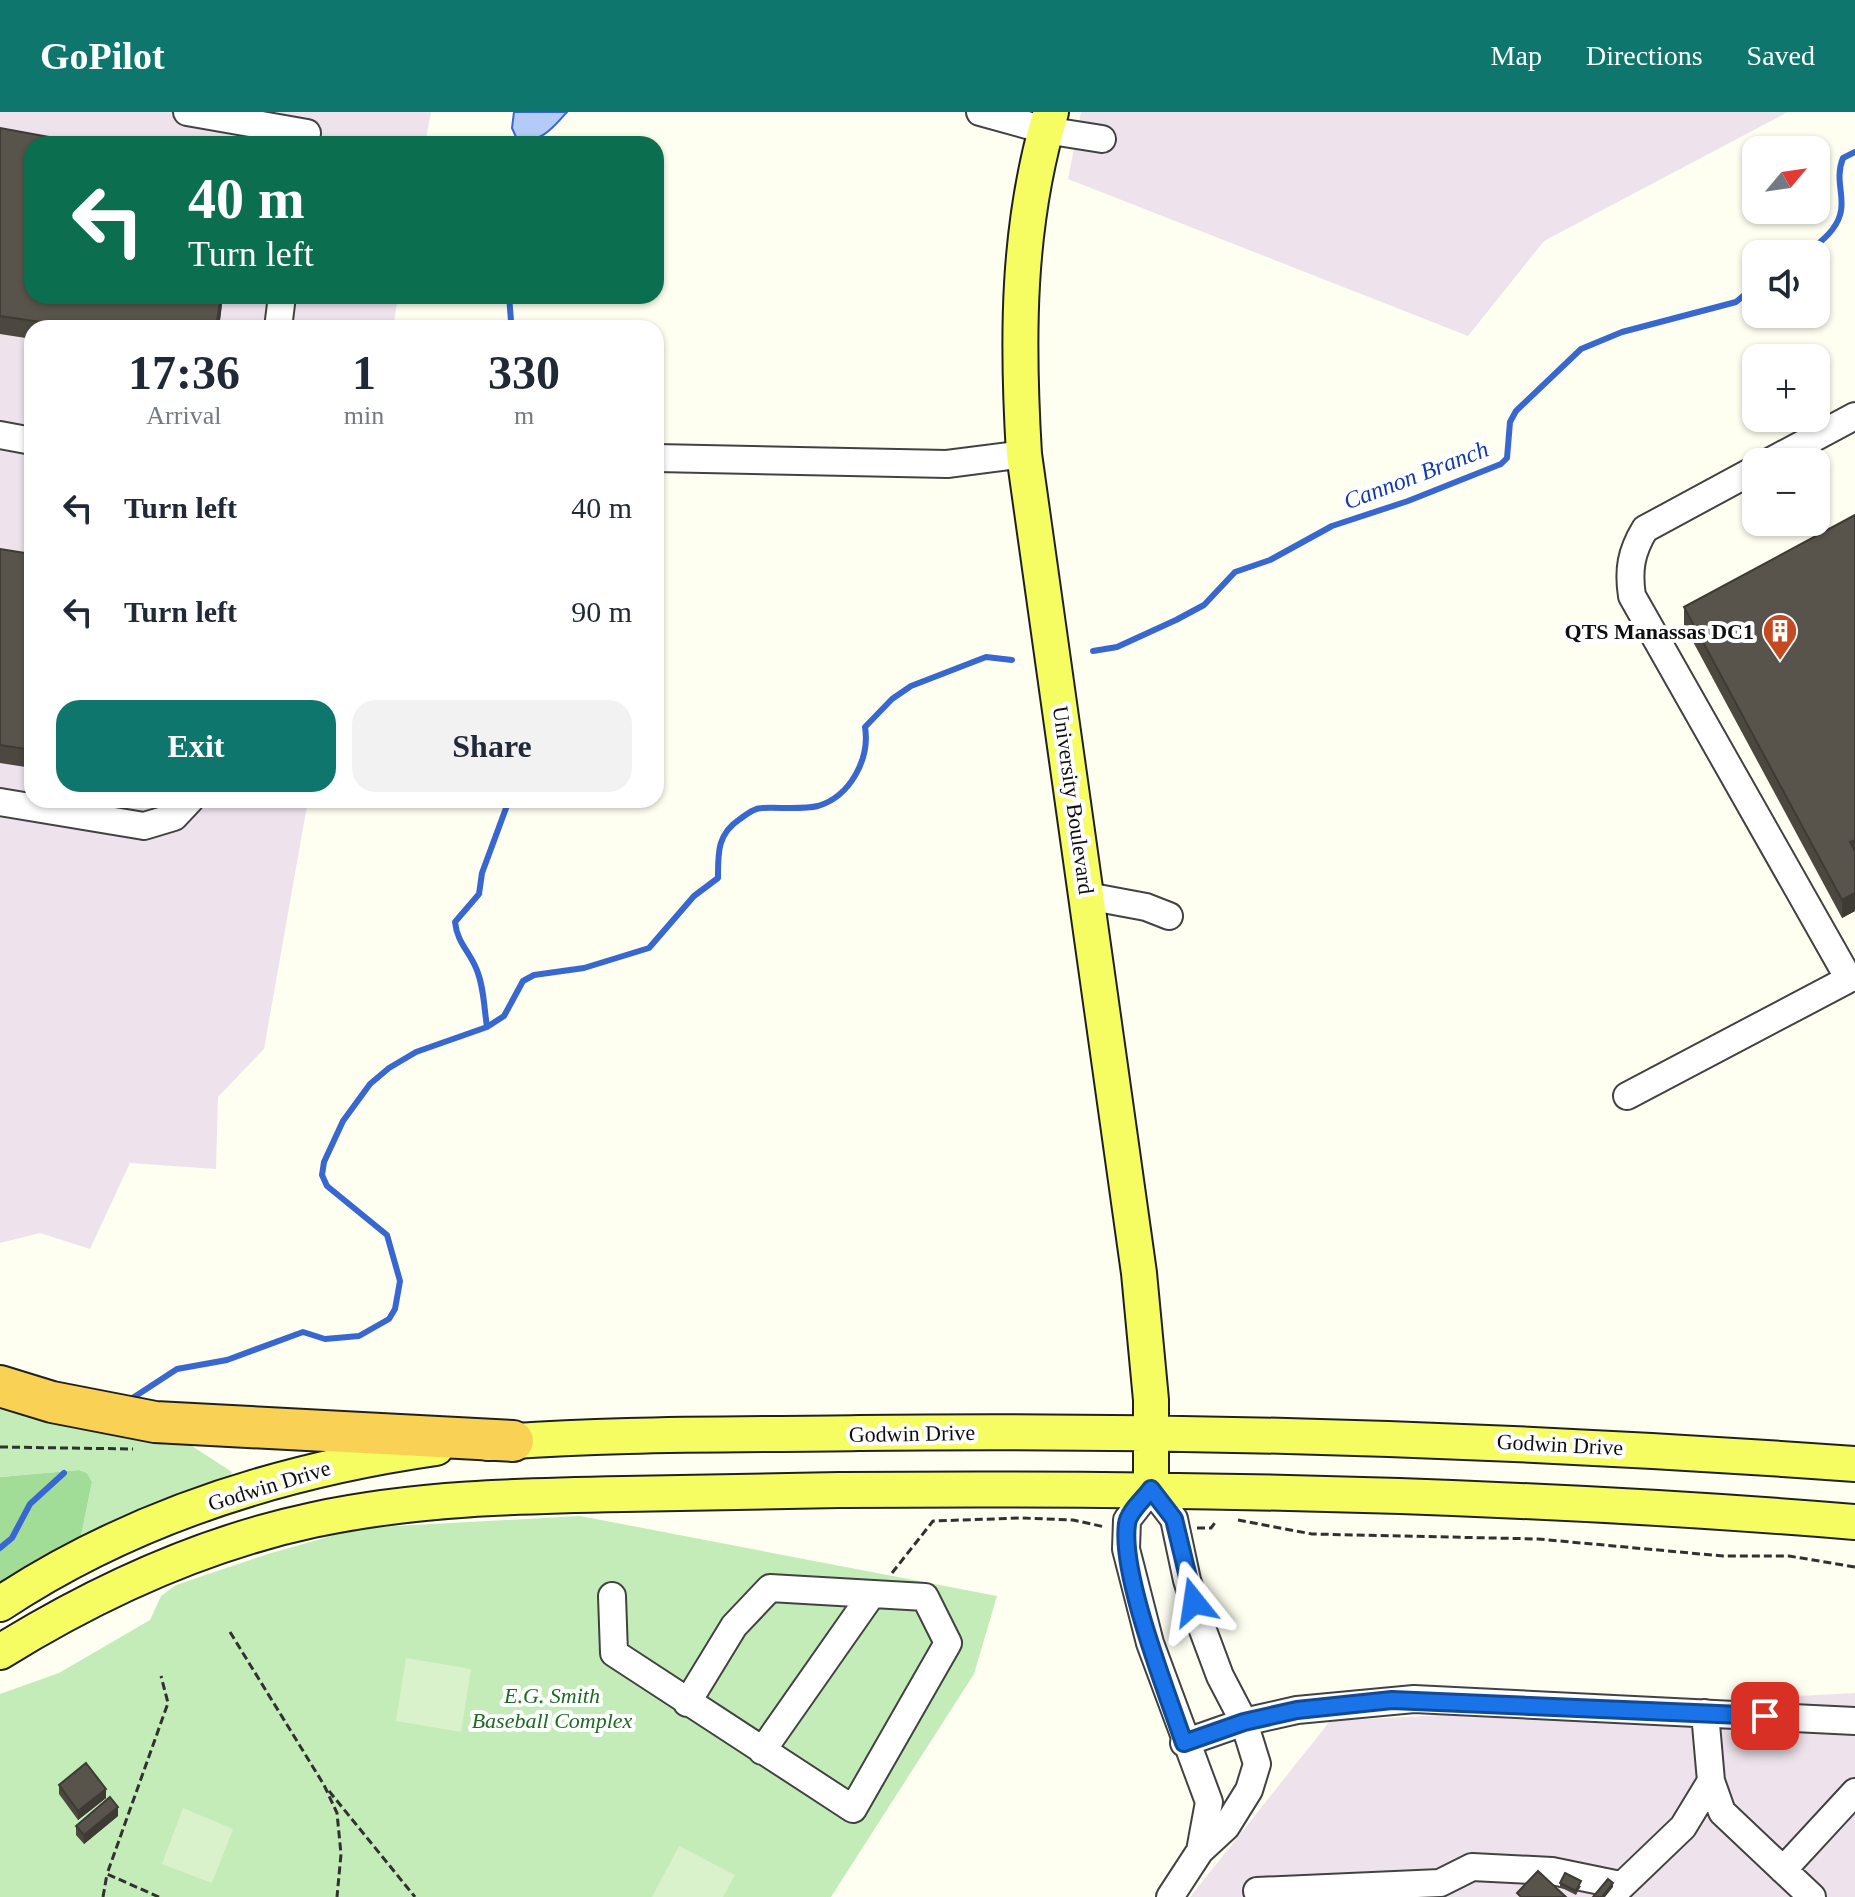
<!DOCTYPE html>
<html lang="en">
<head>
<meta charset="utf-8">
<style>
	:root { --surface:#fff; --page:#f2f2f3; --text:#1f2937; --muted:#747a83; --accent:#0f766e }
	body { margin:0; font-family:"Times New Roman",serif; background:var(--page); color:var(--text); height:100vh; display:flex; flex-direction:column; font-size:30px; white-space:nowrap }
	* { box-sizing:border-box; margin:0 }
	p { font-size:26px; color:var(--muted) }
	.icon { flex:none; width:44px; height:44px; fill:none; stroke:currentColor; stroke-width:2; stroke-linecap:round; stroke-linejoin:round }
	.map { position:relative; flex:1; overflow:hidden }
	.drawer { position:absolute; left:24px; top:208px; width:640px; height:488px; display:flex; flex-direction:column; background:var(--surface); border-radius:24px; box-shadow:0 2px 6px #0004 }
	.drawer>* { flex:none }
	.top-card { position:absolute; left:24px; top:24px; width:640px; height:168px; border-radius:24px; box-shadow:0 2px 6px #0004; background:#0b6e4f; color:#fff; overflow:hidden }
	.needle { width:52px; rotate:61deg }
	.tools { position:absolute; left:1742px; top:24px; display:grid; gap:16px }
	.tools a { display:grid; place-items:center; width:88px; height:88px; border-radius:16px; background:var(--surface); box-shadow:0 2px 6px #0004; font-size:40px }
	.pin { position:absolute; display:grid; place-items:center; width:68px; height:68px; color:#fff; margin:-34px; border-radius:16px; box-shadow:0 4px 12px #0006 }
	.me { position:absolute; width:88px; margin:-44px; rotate:345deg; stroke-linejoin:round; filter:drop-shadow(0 0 6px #0008) }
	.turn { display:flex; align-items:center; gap:28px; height:168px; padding:0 32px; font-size:36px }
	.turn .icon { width:104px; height:104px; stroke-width:2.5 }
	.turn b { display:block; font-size:56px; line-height:68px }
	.eta { display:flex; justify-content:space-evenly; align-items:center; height:136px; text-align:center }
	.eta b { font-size:48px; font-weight:700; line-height:56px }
	.cta { display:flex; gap:16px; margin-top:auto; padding:16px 32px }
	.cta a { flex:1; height:92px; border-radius:24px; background:var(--accent); color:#fff; font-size:32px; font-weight:700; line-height:92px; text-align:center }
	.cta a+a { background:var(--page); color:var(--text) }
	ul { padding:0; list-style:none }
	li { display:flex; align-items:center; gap:24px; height:104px; padding:0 32px }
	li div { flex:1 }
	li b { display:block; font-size:30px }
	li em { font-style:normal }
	header { display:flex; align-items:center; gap:48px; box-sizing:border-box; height:112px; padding:0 40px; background:var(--accent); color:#fff }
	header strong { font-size:38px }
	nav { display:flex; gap:44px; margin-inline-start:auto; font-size:28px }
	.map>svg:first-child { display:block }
</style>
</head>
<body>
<header>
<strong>GoPilot</strong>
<nav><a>Map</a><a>Directions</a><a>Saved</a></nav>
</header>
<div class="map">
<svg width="1855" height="1785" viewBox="0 0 1855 1785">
	<rect width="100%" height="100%" fill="#fefff1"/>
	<!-- industrial -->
	<path fill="#eee3ec" d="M0 0H431L425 32H32V184H398L393 216H32V688H308L264 937 218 985 216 1057 130 1051 90 1137 40 1121 0 1131Z
		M1081 0H1788L1544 129 1468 224 1068 67Z
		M1855 1581V1785H1190L1330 1609Z"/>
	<!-- green -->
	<path fill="#c4ecb9" d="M0 1289 178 1325 232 1360 229 1365 81 1424 92 1370 87 1361 79 1358 0 1365Z
		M580 1404 997 1484 974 1562 831 1785H0V1582L59 1561 150 1508 161 1484 176 1473 268 1442 359 1416Z"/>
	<!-- forest -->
	<path fill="#a2dd97" d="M79 1358 87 1361 92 1370 81 1424 0 1471V1365Z"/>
	<!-- pitch -->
	<path fill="#d9f2cb" d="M406 1546 471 1557 461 1620 396 1609Z
		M183 1696 233 1717 212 1771 162 1752Z
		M679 1734 735 1763 723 1785H652Z"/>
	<!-- water -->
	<path fill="#b4cbf8" stroke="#3867d2" stroke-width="2" d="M514 0H567C553 16 539 34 516 25L512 16Z"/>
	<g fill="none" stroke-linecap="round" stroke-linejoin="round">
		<!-- stream -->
		<path stroke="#3867d2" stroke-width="6" d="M524 28 526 32
			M1806 142C1819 131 1835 120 1840 103 1846 86 1834 68 1843 46L1855 40
			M509 184 511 209 518 216
			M1093 539 1117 535 1176 508 1204 493 1235 460 1270 448 1332 414 1408 389 1501 352 1507 346 1510 310 1516 299 1581 237 1622 220 1736 190 1756 173
			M487 915C484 896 484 874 476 856 469 839 457 830 455 810L479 782 482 761 509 688
			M128 1289 177 1257 227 1248 303 1220 325 1227 359 1224 389 1207 395 1197 400 1169 387 1123 327 1074 322 1063 324 1050 343 1009 370 972 389 956 416 940 487 915 504 904 523 869 534 863 584 856 649 836 694 784 718 766C718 741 717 722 740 707 747 702 754 696 762 696 780 695 801 698 818 694 851 684 870 646 865 615L892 587 911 574 986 545 1012 548
			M0 1436 12 1426 30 1392 64 1361"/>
		<defs>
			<path id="minor" d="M187 0 307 21
				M980 0 1045 18 1102 27
				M278 216 282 184
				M0 323 32 329
				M656 346 947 352 1024 342
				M1769 350 1855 304
				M1756 357 1645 417C1631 440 1628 458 1632 484L1849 867 1855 865
				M0 690 144 714 174 705 190 688
				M1087 784 1146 795 1169 804
				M1627 984 1849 867
				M1151 1377 1174 1407 1187 1468 1201 1513 1220 1564 1244 1610 1257 1652 1249 1678 1226 1715 1200 1739 1209 1690 1150 1531 1126 1437 1127 1408Z
				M612 1484 614 1541 853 1697 948 1531 925 1485 770 1476 734 1514 687 1591
				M1705 1601 1711 1669 1722 1700 1812 1785
				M1184 1631 1244 1610 1297 1598 1414 1587 1855 1609
				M762 1639 872 1482
				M1783 1758 1855 1680
				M1257 1779 1440 1771 1472 1755 1552 1759 1620 1773
				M1170 1785 1200 1739
				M1610 1785 1683 1715 1711 1669"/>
			<path id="major" d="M1051 0C1017 113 1017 226 1024 342L1139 1161 1151 1288V1377
				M488 1331C612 1321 736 1323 859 1321 1192 1317 1523 1328 1855 1352
				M0 1492C130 1406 283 1358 436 1336
				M0 1540C97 1480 201 1432 313 1408 415 1386 519 1384 624 1382 696 1381 769 1379 842 1378 1180 1375 1517 1382 1855 1410"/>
			<path id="highway" d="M0 1274 52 1290 155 1310 513 1329"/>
		</defs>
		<!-- minor casing -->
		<use href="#minor" stroke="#424242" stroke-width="30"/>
		<!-- major casing -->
		<use href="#major" stroke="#202020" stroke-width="38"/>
		<!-- highway casing -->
		<use href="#highway" stroke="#202020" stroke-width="44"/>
		<!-- path -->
		<path stroke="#313131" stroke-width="3" stroke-dasharray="8 4" stroke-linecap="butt" d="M0 1335 133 1337
			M1238 1408 1312 1422 1538 1427 1723 1444H1789L1855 1455
			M1197 1416H1211L1217 1408
			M892 1461 933 1409 1021 1406 1073 1408 1105 1415
			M230 1520 324 1673 337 1701 341 1742 337 1785
			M329 1679 415 1785
			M103 1785 107 1762
			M159 1785 107 1762 168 1591 161 1564"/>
		<!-- minor -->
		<use href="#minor" stroke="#fff" stroke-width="26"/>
		<!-- major -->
		<use href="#major" stroke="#f5fd63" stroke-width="34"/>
		<!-- highway -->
		<use href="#highway" stroke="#f9d155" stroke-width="40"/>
	</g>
	<!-- wall -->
	<path fill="#4c4840" d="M0 16 32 184H223L219 216H32V227L0 222Z
		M1855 403V799L1842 806 1684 513V495Z
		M0 437 32 442V656L0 651Z
		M59 1673 106 1686 78 1708 59 1682Z
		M118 1704 84 1732 76 1723V1714Z
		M1560 1771 1581 1774 1576 1783 1560 1775Z"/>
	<!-- shaded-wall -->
	<path fill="#3e3b34" d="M221 184H223L219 216H216Z
		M1855 728V746L1850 730Z
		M1855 781V799L1842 806V788Z
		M106 1677V1686L78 1708V1699Z
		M118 1695V1704L84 1732V1723Z
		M1613 1771V1775L1605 1785H1602Z"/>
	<!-- building -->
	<path fill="#58544b" stroke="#3e3b34" stroke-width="2" d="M0 16 87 32H32V184H221L216 216H81L0 204Z
		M1855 403V728L1850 730 1855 740V781L1842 788 1684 495Z
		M0 437 32 442V638L0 633Z
		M86 1651 106 1677 78 1699 59 1673Z
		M110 1685 118 1695 84 1723 76 1714Z
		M1538 1759 1566 1785H1521L1517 1781Z
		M1565 1761 1581 1769 1576 1779 1560 1771Z
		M1608 1767 1613 1771 1602 1785H1593Z"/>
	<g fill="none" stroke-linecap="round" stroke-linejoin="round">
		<defs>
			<path id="route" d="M1194 1490 1174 1407 1151 1377C1144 1387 1128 1400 1127 1412 1120 1462 1167 1580 1184 1631L1244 1610 1297 1598 1392 1588 1765 1604"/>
		</defs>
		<!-- route casing -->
		<use href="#route" stroke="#114b97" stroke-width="20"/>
		<!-- route -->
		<use href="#route" stroke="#1a73e8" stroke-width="14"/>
	</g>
	<!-- icons -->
	<defs>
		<symbol id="building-pin" viewBox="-11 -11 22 30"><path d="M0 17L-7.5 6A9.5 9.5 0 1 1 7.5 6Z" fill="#c54a21" stroke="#fff"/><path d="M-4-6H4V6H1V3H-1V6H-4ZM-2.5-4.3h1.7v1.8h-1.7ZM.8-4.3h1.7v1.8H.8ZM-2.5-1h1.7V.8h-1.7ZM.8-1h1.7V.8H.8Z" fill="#fff"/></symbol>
	</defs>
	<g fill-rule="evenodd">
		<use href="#building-pin" x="1760" y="499" width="40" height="54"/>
	</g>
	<g text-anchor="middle" stroke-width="8" stroke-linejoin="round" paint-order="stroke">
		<!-- poi labels -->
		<g font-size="22" font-weight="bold" fill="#0f0f0f" stroke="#fff" text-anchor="end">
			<text x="1754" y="527">QTS Manassas DC1</text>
		</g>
		<!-- street labels -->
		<g font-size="22" fill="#0f0f0f" stroke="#fff">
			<text transform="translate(1074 688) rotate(82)" y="8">University Boulevard</text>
			<text transform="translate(912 1321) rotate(-1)" y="8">Godwin Drive</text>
			<text transform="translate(1560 1332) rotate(3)" y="8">Godwin Drive</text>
			<text transform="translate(269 1373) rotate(-17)" y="8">Godwin Drive</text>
		</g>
		<!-- park labels -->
		<g font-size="22" font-style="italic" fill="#1c6a23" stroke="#fff">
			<text x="552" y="1591">E.G. Smith<tspan x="552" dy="25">Baseball Complex</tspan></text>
		</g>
		<!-- water labels -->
		<g font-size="24" font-style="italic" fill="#133aa7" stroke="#fff">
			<text transform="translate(1416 363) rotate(-21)" y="8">Cannon Branch</text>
		</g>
	</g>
</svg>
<div class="tools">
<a><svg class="needle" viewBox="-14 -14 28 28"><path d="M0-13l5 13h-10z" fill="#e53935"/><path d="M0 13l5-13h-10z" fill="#747a83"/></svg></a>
<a><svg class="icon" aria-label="sound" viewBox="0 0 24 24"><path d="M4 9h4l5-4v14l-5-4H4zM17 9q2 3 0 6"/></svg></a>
<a>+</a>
<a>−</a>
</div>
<div class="pin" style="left:1765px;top:1604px;background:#d93025"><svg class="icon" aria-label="arrive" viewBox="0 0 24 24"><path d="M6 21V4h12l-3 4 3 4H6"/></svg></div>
<svg class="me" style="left:1194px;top:1490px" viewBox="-20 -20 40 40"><path d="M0-17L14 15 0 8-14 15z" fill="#1a73e8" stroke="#fff" stroke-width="4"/></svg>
<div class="top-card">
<div class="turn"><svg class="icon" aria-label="left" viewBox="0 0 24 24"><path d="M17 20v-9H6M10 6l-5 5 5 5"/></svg><div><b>40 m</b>Turn left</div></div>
</div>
<section class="drawer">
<div class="eta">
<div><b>17:36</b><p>Arrival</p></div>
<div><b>1</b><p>min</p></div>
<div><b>330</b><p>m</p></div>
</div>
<ul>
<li><svg class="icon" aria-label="left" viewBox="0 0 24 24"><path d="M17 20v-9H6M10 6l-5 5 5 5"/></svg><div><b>Turn left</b></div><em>40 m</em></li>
<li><svg class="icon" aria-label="left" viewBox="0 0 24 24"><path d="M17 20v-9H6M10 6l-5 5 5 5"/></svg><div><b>Turn left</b></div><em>90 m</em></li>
</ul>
<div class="cta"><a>Exit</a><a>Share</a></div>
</section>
</div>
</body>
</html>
